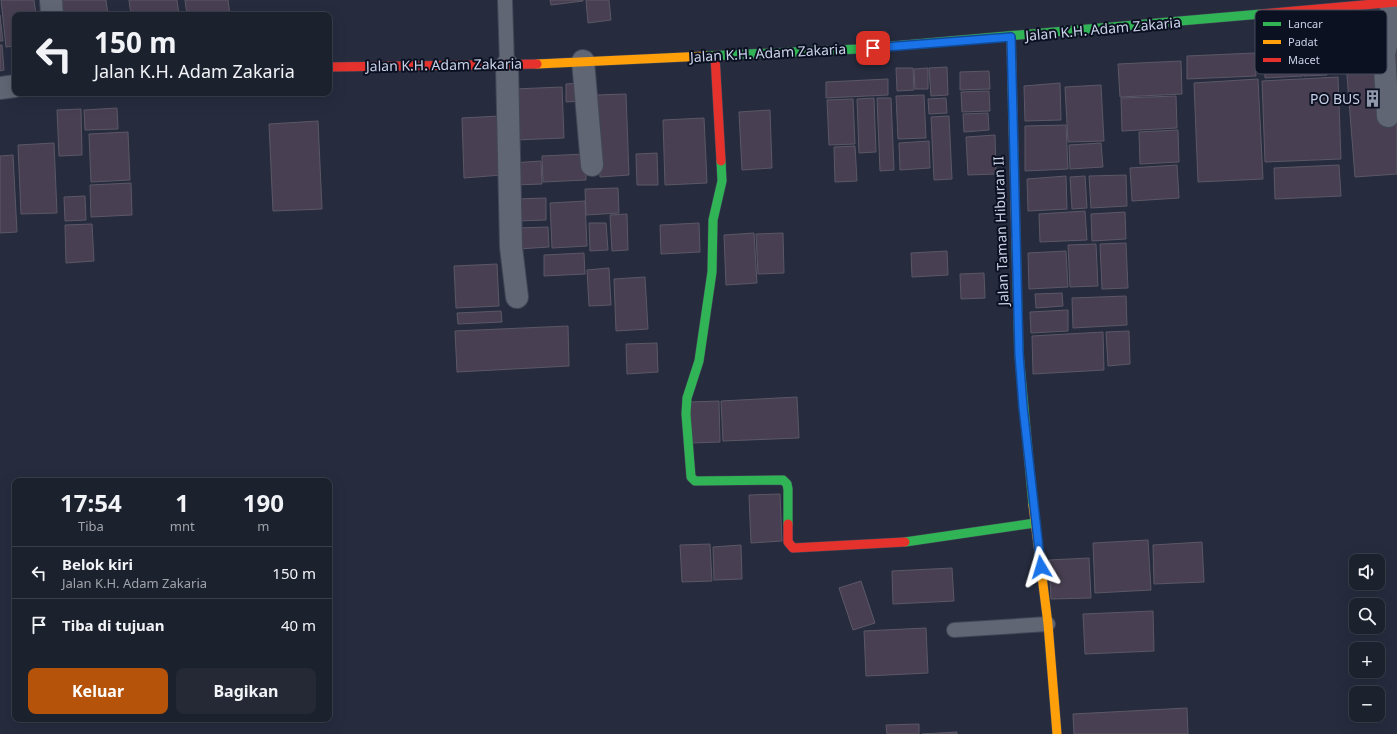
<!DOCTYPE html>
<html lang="id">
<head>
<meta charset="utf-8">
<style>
	:root { --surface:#1c212e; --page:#252936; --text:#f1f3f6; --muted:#a0a3aa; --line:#3a3e4a; --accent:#b45309 }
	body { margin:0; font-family:"Noto Sans",sans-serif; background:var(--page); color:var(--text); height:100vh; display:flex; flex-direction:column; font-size:15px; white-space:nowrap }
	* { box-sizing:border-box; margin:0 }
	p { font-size:13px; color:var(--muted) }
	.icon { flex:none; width:22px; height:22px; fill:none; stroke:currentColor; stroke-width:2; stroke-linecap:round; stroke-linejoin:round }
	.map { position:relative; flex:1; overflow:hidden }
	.side { position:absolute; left:12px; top:478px; width:320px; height:244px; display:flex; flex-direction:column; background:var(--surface); border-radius:8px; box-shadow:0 4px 16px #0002,0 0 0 1px var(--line) }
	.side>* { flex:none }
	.banner { position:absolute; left:12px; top:12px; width:320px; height:84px; border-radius:8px; box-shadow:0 4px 16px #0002,0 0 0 1px var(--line); background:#1c212e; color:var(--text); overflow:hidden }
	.fabs { position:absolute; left:1349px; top:554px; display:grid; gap:8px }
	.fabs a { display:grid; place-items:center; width:36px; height:36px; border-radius:8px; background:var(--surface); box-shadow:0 4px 16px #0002,0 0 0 1px var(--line); font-size:20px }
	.pin { position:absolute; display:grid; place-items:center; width:34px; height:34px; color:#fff; margin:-17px; border-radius:8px; box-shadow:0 2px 6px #0006 }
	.me { position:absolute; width:44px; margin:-22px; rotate:353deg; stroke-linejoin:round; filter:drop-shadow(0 0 3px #0008) }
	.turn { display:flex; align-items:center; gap:14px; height:84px; padding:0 16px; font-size:18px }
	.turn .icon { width:52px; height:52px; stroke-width:2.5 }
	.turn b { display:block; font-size:28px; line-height:34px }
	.eta { display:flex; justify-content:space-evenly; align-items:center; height:68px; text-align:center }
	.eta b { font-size:24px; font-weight:700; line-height:28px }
	.action { display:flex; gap:8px; margin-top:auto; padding:8px 16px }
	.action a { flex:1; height:46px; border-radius:8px; background:var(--accent); color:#fff; font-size:16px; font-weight:700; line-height:46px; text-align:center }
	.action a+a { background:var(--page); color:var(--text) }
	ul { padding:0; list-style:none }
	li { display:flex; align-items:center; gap:12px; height:52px; padding:0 16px; border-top:1px solid var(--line) }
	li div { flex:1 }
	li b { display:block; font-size:15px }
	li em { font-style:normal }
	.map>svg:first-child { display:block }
</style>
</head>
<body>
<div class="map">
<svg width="1397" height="734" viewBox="0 0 1397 734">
	<rect width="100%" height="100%" fill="#262c3e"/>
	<!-- building -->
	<path fill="#484052" stroke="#5b5766" d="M1 0H34L36 15H15V46L6 47Z
		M56 0H106L108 15H58Z
		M129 0H177L179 15H131Z
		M185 0H228L230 15H187Z
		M550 0H583V1L551 5Z
		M586 0H609L611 20 588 23Z
		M0 15 3 41H0Z
		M1397 21V174L1355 177 1343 25Z
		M0 45H2L4 70 0 71Z
		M1326 49 1327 75 1304 76 1303 50Z
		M1302 51 1303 76 1265 78 1264 52Z
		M1255 53 1256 76 1187 79V56Z
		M1181 61 1182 94 1120 97 1118 64Z
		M947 67 948 95 931 96 929 68Z
		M896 68H913L914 90 897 91Z
		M928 68V89H915L914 69Z
		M989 71 990 89 960 90V72Z
		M1338 77 1341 159 1265 162 1262 81Z
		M888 79V95L826 98V82Z
		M1258 79 1263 179 1198 182 1194 83Z
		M580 83V101L566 102V84Z
		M1060 83 1061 120 1025 121 1024 86Z
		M1101 85 1104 141 1068 142 1065 87Z
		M562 87 564 138 516 140 514 89Z
		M989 91 990 111 962 112 961 92Z
		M626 94 629 175 600 177 596 95Z
		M924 95 926 138 898 139 896 96Z
		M1176 96 1177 128 1122 131 1121 98Z
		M874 98 876 152 859 153 857 99Z
		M877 98H891L894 170 880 171Z
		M946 98 947 113 929 114 928 99Z
		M853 99 855 144 829 145 827 100Z
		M117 108 118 129 85 130 84 110Z
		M81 109 82 155 59 156 57 110Z
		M770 110 772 168 742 170 739 112Z
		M988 113 989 130 964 132 963 114Z
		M500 116 502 175 464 178 462 118Z
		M949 116 952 179 934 180 931 117Z
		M704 118 707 183 665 185 663 120Z
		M318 121 322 209 273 211 269 124Z
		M1066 125 1068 169 1025 171V126Z
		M1178 130 1179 162 1140 164 1139 132Z
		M128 132 130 180 91 182 89 134Z
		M995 135 996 174 968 175 966 137Z
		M929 141 930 168 900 170 899 143Z
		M54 143 57 213 21 214 18 145Z
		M1101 143 1103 167 1070 169 1069 145Z
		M855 146 857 181 835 182 834 147Z
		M657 153 658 185H637L636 154Z
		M585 154 586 180 543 182 542 156Z
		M13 155 17 232 0 233V156Z
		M541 161 542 184 513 185 512 163Z
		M1177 165 1179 198 1132 201 1130 168Z
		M1339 165 1341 196 1275 199 1274 168Z
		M1126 175 1127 206 1091 208 1089 176Z
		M1066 176 1067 209 1028 211 1027 179Z
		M1085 176 1087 208 1072 209 1070 177Z
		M131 183 132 215 91 217 90 185Z
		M618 188 619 213 586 215 585 189Z
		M85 196 86 220 65 221 64 197Z
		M546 198V220L517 221 516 199Z
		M585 201 587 246 552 248 550 203Z
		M1085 211 1087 240 1040 242 1039 214Z
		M1125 212 1126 239 1092 241 1091 214Z
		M627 214 628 250 612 251 610 215Z
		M589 223H606L608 250 590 251Z
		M699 223 700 252 661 254 660 225Z
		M92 224 94 261 66 263 65 225Z
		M548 227 549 247 518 249 517 228Z
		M754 233 757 283 726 285 724 235Z
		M783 233 784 273 758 274 756 234Z
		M1126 243 1128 288 1102 289 1100 244Z
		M1096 244 1098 286 1070 287 1068 245Z
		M947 251 948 275 912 277 911 253Z
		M1066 251 1068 287 1029 289 1028 253Z
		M584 253 585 274 544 276V255Z
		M497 264 499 306 456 308 454 266Z
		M609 268 611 305 589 306 587 270Z
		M984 273 985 298 961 299 960 274Z
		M645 277 648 329 616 331 614 279Z
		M1062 293 1063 306 1036 308 1035 294Z
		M1126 296 1127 325 1073 328 1072 298Z
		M1068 310V331L1031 333 1030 312Z
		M501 311 502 322 458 324 457 313Z
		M568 326 569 366 457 372 455 331Z
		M1129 331 1130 364 1108 366 1106 332Z
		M1103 332 1104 370 1033 374 1032 336Z
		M657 343 658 372 627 374 626 344Z
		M797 397 799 438 723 441 721 401Z
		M719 401 720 442 691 443 689 402Z
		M780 494 782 541 751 543 749 495Z
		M1148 540 1151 590 1095 593 1093 543Z
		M1202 542 1204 582 1154 584 1153 545Z
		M710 544 712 581 682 582 680 545Z
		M741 545 742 579 714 580 713 547Z
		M1089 558 1091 598 1051 599 1049 560Z
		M952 568 954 601 893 604 892 571Z
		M861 581 875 623 853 630 839 588Z
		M1153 611 1154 651 1085 654 1083 614Z
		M926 628 928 673 866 676 864 631Z
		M1187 708 1188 734H1074L1073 714Z
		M919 724V734H887L886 725Z
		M957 732V734H922Z"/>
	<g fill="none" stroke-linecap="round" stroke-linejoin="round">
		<defs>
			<path id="lane" d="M505 0 507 65
				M954 630 1048 624"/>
			<path id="street" d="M51 0 52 15
				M583 61 592 165
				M507 65 511 247 517 297
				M0 88 15 86
				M1388 116 1384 54 1391 25V3"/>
			<path id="fast" d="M706 56 858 49 1261 14
				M721 161 722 181 713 220 712 272 699 361 687 398 686 414 691 477 695 481 783 480 787 484 788 489V524
				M1016 243 1019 354 1033 505
				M905 542 1035 523"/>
			<path id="slow" d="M1011 37 1016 243
				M537 64 706 56
				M1033 505 1048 624 1057 734"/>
			<path id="jam" d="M1261 14 1397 2
				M715 56 721 161
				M329 67 537 64
				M788 524V542L793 548 905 542"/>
		</defs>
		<!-- lane casing -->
		<use href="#lane" stroke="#424757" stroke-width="16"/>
		<!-- street casing -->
		<use href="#street" stroke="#424757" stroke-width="24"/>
		<!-- fast casing -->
		<use href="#fast" stroke="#424757" stroke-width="10"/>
		<!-- slow casing -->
		<use href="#slow" stroke="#424757" stroke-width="10"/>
		<!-- jam casing -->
		<use href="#jam" stroke="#424757" stroke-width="10"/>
		<!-- lane -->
		<use href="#lane" stroke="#616674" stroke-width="14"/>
		<!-- street -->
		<use href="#street" stroke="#616674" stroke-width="22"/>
		<!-- fast -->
		<use href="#fast" stroke="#30b455" stroke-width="9"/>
		<!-- slow -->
		<use href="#slow" stroke="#ff9f0a" stroke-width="9"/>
		<!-- jam -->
		<use href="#jam" stroke="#e5322d" stroke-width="9"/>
	</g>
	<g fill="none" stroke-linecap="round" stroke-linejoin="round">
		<defs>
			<path id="route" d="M873 48 1011 37 1019 354 1023 407 1041 567"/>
		</defs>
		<!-- route casing -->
		<use href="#route" stroke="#114b97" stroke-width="10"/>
		<!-- route -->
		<use href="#route" stroke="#1a73e8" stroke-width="7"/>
	</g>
	<!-- icons -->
	<defs>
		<symbol id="building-bare" viewBox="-9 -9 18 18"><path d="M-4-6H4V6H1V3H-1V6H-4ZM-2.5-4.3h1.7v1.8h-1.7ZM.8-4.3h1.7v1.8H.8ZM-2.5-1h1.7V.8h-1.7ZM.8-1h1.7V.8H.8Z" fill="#9098ac" stroke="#0c1121" stroke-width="2.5" paint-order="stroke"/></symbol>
	</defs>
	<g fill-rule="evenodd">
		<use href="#building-bare" x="1360" y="86" width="25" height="25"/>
	</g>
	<g text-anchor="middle" stroke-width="4" stroke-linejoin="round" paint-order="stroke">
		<!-- street labels -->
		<g font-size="14" fill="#c9d2e8" stroke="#0c1121">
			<text transform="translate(1103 29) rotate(-5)" y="5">Jalan K.H. Adam Zakaria</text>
			<text transform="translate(768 53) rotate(-3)" y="5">Jalan K.H. Adam Zakaria</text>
			<text transform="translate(444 65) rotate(-1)" y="5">Jalan K.H. Adam Zakaria</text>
			<text transform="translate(1001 231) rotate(-92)" y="5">Jalan Taman Hiburan II</text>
		</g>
		<!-- poi labels -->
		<g font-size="14" fill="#c9d2e8" stroke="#0c1121" text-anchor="end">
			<text x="1360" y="104">PO BUS</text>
		</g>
	</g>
	<!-- legend -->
	<rect x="1255" y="10" width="132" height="64" rx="6" fill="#0c1121" stroke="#454b5d" stroke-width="1"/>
	<rect x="1263" y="22" width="18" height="4" fill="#30b455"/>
	<rect x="1263" y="40" width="18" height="4" fill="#ff9f0a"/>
	<rect x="1263" y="58" width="18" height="4" fill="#e5322d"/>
	<g font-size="11" fill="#c9d2e8">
		<text x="1288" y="28">Lancar</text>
		<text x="1288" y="46">Padat</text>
		<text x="1288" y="64">Macet</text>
	</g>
</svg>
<div class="fabs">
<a><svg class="icon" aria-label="sound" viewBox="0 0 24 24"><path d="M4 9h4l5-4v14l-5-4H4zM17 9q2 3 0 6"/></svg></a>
<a><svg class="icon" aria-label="search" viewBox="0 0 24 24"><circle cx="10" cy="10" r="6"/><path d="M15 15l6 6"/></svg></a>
<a>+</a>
<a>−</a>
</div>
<div class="pin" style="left:873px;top:48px;background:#d93025"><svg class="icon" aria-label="arrive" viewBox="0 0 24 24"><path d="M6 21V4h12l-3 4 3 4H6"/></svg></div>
<svg class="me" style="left:1041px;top:567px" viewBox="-20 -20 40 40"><path d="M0-17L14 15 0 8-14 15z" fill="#1a73e8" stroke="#fff" stroke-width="4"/></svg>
<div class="banner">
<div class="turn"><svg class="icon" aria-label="left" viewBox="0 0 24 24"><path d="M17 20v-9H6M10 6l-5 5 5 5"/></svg><div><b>150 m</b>Jalan K.H. Adam Zakaria</div></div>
</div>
<section class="side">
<div class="eta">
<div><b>17:54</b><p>Tiba</p></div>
<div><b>1</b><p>mnt</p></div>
<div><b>190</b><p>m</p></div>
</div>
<ul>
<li><svg class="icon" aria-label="left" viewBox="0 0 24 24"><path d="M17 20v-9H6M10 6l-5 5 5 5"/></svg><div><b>Belok kiri</b><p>Jalan K.H. Adam Zakaria</p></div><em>150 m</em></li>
<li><svg class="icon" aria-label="arrive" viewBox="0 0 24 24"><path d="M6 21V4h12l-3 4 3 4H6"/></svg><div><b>Tiba di tujuan</b></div><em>40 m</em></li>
</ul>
<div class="action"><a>Keluar</a><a>Bagikan</a></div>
</section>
</div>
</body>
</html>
